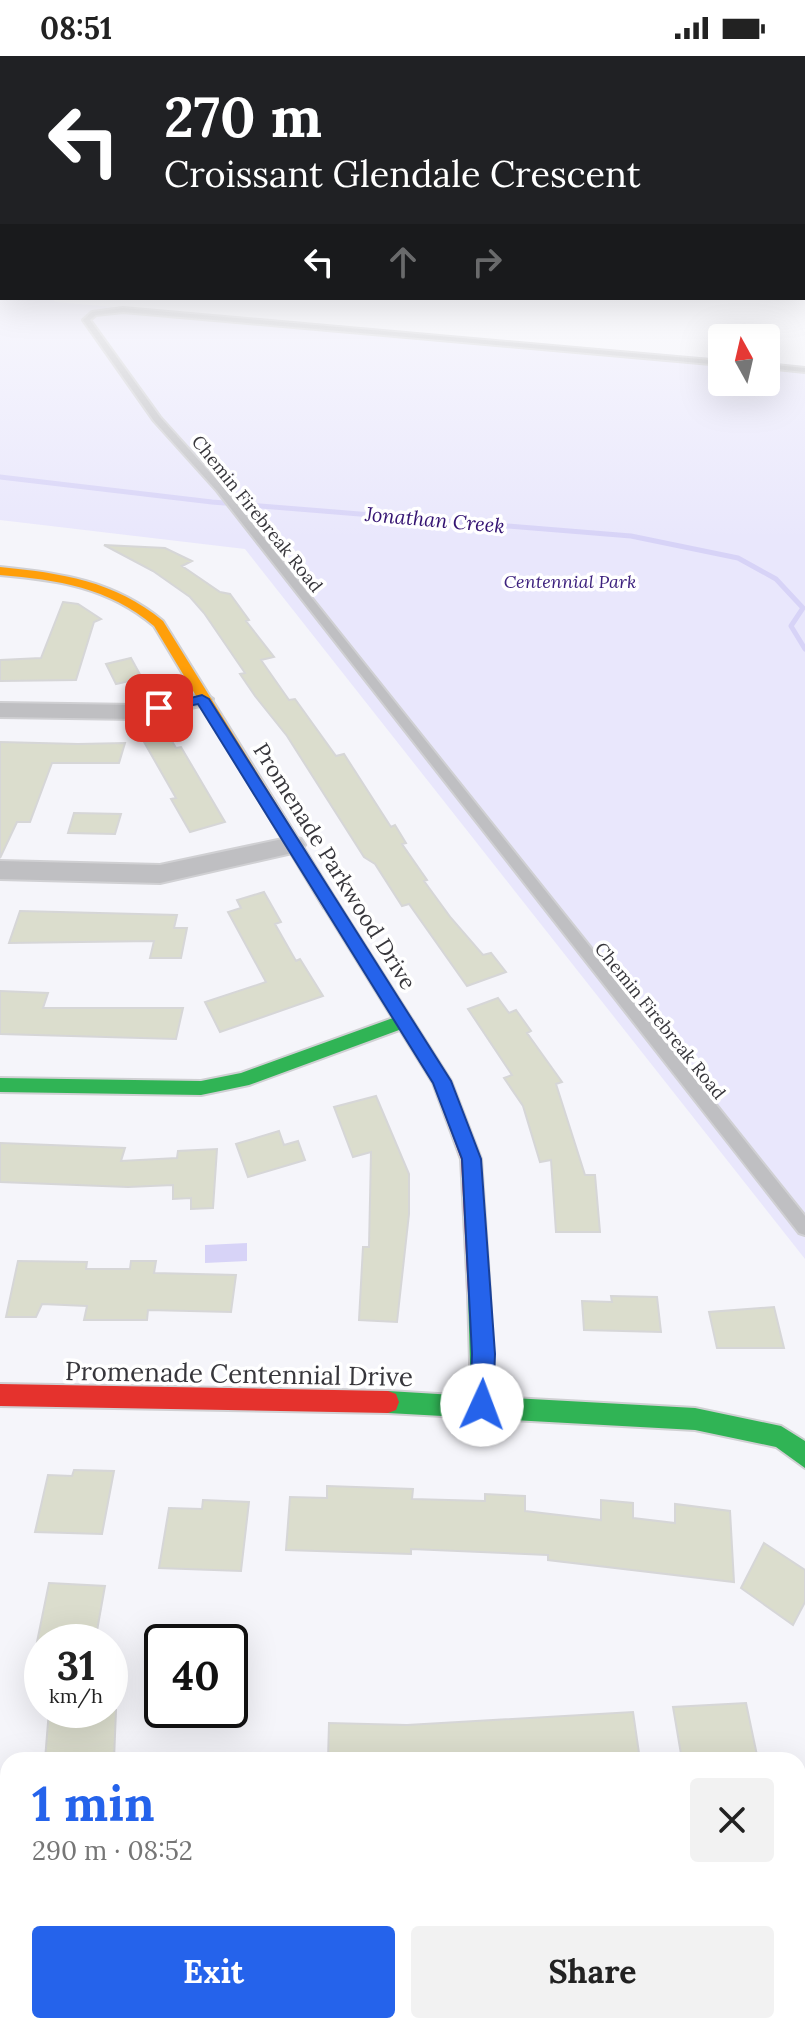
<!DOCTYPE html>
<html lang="en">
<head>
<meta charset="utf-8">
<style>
	:root { --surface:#fff; --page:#f2f2f2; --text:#222; --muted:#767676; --accent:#2563eb }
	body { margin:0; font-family:Lora,serif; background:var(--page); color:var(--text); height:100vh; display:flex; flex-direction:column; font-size:30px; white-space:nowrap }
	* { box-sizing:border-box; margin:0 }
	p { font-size:26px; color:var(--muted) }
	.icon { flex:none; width:44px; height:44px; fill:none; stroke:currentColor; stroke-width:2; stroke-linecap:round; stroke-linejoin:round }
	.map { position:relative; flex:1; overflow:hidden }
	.panel { position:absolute; left:0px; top:1696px; width:806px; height:282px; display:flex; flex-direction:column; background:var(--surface); border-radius:24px 24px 0 0; box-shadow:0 8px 32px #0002 }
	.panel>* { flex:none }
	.banner { position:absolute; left:0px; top:0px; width:806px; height:244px; box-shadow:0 8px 32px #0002; background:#202124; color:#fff; overflow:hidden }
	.needle { width:52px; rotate:352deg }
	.controls { position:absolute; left:708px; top:268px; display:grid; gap:16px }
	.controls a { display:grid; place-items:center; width:72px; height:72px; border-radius:8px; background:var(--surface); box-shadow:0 8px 32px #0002; font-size:40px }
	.speed { position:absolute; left:24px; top:1568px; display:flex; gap:16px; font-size:40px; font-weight:700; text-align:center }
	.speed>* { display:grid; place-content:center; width:104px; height:104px; border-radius:50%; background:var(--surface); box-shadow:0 8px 32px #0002; line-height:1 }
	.speed small { font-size:20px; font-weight:400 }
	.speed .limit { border:4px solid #111; border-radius:12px; background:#fff; color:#111 }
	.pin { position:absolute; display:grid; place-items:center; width:68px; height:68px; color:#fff; margin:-34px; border-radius:16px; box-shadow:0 4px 12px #0006 }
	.me { position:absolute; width:88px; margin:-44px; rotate:2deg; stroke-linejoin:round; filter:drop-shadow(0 0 6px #0008) }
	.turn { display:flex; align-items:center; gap:28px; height:168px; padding:0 32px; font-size:36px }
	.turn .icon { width:104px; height:104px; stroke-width:2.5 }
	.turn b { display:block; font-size:56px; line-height:68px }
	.lanes { display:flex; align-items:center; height:76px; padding:0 32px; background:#0003; justify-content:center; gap:40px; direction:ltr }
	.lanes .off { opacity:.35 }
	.round { display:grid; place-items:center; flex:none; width:84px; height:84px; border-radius:8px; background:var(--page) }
	.headline { display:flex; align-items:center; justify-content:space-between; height:136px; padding:0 32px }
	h1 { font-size:48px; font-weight:700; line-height:60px; color:var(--accent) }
	.button { display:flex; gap:16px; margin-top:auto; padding:16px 32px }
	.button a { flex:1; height:92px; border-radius:8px; background:var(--accent); color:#fff; font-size:32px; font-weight:700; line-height:92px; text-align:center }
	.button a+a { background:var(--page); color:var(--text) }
	.status { display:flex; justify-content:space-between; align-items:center; height:56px; padding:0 40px; background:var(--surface); direction:ltr }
	.status svg { height:22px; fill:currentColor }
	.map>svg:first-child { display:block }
</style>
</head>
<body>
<div class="status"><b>08:51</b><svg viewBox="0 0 49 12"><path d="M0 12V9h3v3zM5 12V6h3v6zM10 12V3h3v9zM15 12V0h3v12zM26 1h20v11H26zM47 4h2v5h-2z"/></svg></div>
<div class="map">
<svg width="805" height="1977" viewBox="0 0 805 1977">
	<rect width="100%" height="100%" fill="#f5f5fa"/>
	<!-- green -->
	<path fill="#e9e7fc" d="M0 209 2 242H52L55 246 722 303V326H766V307L805 310V1203L245 493 0 464Z"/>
	<!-- water -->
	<path fill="#d7d3f7" d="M247 1187V1205L205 1207V1189Z"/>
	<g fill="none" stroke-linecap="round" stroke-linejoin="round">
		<!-- stream -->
		<path stroke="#d7d3f7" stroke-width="5" d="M0 421 212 446 631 480 738 502 776 523 803 552 791 570 805 593"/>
	</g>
	<!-- building -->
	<path fill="#dbddcd" stroke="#d6d6d7" stroke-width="2" d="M104 489 165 492 192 505 182 510 220 536 230 538 249 564 246 565 274 601 261 604 289 644 295 643 336 700 344 698 391 771 395 769 406 787 402 788 427 824 424 825 451 862 483 899 491 897 506 916 467 930 409 848 402 850 375 808 364 801 287 680 255 640 240 618 245 617 204 557 190 541 153 515Z
		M63 546 78 548 101 563 94 566 76 624 0 625V604L41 602Z
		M131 602 142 622 116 628 106 608Z
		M169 680 176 692 181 691 225 766 190 776 171 743 176 742 144 686Z
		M0 686 78 688 125 687 119 707H52L30 766H17L0 802Z
		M74 757 121 758 115 778 68 777Z
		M264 836 281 866 275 868 296 905 300 903 323 940 220 976 205 946 266 926 228 856 241 852 237 844Z
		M20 855 177 859 174 872H187L181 902H150L154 885 9 887Z
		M0 935 48 937 43 952H183L176 983 0 978Z
		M498 942 509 957 516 954 531 975 527 977 562 1026 556 1028 585 1119H595L600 1176H556L551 1104 540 1106 523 1050 504 1022 512 1019 468 953Z
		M376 1040 409 1118V1158L397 1266 359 1264 363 1191H369L371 1096 353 1101 334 1051Z
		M279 1075 284 1089 298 1085 305 1104 248 1121 236 1088Z
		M0 1087 125 1092 121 1105 177 1102 178 1095 217 1093 213 1152 191 1153V1142L173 1143V1129L128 1131 0 1126Z
		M18 1205 87 1206 86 1213H130L131 1205H156L154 1217 236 1219 231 1256 148 1254 147 1264H84L87 1250 42 1248 36 1261H6Z
		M611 1240 657 1241 661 1276 584 1274 582 1245 612 1246Z
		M774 1251 784 1292H717L709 1256Z
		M74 1414 114 1415 102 1478 35 1476 48 1419 72 1420Z
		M327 1430 413 1433 412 1443 485 1445V1438L525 1440V1455L601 1464V1444L633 1447V1462L675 1467V1448L730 1455 734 1526 548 1504V1499L411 1493V1498L286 1494 290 1441 327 1442Z
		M203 1444 249 1446 241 1515 159 1512 169 1452 202 1453Z
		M764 1487 805 1514V1546L793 1569 741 1532Z
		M49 1527 105 1530 95 1586H37Z
		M746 1647 758 1704H682L673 1651Z
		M49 1654H116L114 1704H45Z
		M633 1656 640 1704H328L329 1667 407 1669Z"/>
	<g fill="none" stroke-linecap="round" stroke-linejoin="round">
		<defs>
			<path id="lane" d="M123 252 722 305V309L123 256 96 259 90 264 160 361 223 431 805 1160V1179L799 1177 217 435 154 365 83 264 92 256Z
				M766 308 805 312V316L766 312Z"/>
			<path id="street" d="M202 636 213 643 210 648 137 663 0 661V647L137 649Z
				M292 781 301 783 305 789 301 795 160 827 0 823V805L160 809Z
				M805 1780V1828L798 1829V1781Z
				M396 1970H446L447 1977H395Z"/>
			<path id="fast" d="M404 958 413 965 410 970 249 1029 201 1039 0 1036V1022L201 1025 241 1017Z
				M479 1227 486 1230 490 1237 493 1341 695 1352 781 1370 805 1385V1412L776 1391 695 1374 388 1357 380 1354 377 1346 380 1338 388 1335 471 1340 468 1237 472 1230Z"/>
			<path id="slow" d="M0 511C61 517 115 525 163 565L336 844 338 848 336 852H324L154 570C108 531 58 524 0 519Z"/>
			<path id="jam" d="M330 842 336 844 451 1025 481 1103 490 1237 486 1244 479 1247 472 1244 468 1237 461 1103 433 1027 322 848Z
				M0 1328 388 1335 396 1338 399 1346 396 1354 388 1357 0 1350Z"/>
		</defs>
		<!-- lane casing -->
		<use href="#lane" stroke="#d0d0d3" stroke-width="4"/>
		<!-- street casing -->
		<use href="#street" stroke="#d0d0d3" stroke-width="4"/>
		<!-- fast casing -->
		<use href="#fast" stroke="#d0d0d3" stroke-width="4"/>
		<!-- slow casing -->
		<use href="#slow" stroke="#d0d0d3" stroke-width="4"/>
		<!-- jam casing -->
		<use href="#jam" stroke="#d0d0d3" stroke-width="4"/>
		<!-- lane -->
		<use href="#lane" fill="#bfbfc2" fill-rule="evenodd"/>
		<!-- street -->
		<use href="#street" fill="#bfbfc2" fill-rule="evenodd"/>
		<!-- fast -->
		<use href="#fast" fill="#30b455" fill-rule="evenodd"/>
		<!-- slow -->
		<use href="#slow" fill="#ff9f0a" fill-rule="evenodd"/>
		<!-- jam -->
		<use href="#jam" fill="#e5322d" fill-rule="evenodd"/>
	</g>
	<!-- sky -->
	<linearGradient id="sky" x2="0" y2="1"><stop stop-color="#a1c0ee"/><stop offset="0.43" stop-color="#fafafd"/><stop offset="1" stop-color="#fafafd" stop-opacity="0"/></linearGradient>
	<rect width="805" height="484" fill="url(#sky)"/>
	<!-- route -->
	<path fill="#2563eb" stroke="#184099" stroke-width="2" d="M202 639 209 643 451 1025 481 1103 495 1298 493 1349 490 1357 482 1360 474 1357 470 1349 472 1298 462 1103 433 1027 198 648 159 656 152 652Z"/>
	<g text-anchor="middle" stroke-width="7" stroke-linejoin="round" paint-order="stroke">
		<!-- far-street labels -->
		<g font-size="18" fill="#37363b" stroke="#fff">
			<text transform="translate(257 458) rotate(51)" y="6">Chemin Firebreak Road</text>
			<text transform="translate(660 965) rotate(51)" y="6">Chemin Firebreak Road</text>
		</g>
		<!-- far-park labels -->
		<g font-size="18" font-style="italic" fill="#3d217e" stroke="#fff">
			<text x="570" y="532">Centennial Park</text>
		</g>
		<!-- far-water labels -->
		<g font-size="20" font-style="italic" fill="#331271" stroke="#fff">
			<text transform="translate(435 464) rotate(5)" y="7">Jonathan Creek</text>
		</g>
		<!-- street labels -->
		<g font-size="22" fill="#37363b" stroke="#fff">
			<text transform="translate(335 810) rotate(58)" y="8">Promenade Parkwood Drive</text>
		</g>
		<!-- near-street labels -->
		<g font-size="26" fill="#37363b" stroke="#fff">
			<text transform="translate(239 1318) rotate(1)" y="9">Promenade Centennial Drive</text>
		</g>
	</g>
</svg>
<div class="controls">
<a><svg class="needle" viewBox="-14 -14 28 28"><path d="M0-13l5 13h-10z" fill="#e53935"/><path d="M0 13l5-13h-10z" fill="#767676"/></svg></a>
</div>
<div class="speed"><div>31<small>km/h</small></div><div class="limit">40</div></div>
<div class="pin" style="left:159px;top:652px;background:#d93025"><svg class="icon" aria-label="arrive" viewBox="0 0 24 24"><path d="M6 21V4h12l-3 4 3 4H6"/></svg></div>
<svg class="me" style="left:482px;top:1349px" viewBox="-20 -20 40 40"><circle r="19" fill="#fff"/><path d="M0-13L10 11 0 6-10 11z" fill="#2563eb"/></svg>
<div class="banner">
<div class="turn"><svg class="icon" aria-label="left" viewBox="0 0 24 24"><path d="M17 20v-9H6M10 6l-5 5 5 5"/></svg><div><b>270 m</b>Croissant Glendale Crescent</div></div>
<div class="lanes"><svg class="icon" aria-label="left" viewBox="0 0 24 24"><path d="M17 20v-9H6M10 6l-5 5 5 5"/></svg><svg class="icon off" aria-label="ahead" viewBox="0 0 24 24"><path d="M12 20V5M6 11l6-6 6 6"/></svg><svg class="icon off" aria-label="right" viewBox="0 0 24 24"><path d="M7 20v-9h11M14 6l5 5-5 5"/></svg></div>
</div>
<section class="panel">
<div class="headline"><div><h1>1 min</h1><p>290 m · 08:52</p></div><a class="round"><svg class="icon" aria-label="close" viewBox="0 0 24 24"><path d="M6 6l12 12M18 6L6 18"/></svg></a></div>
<div class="button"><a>Exit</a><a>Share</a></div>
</section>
</div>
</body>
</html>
